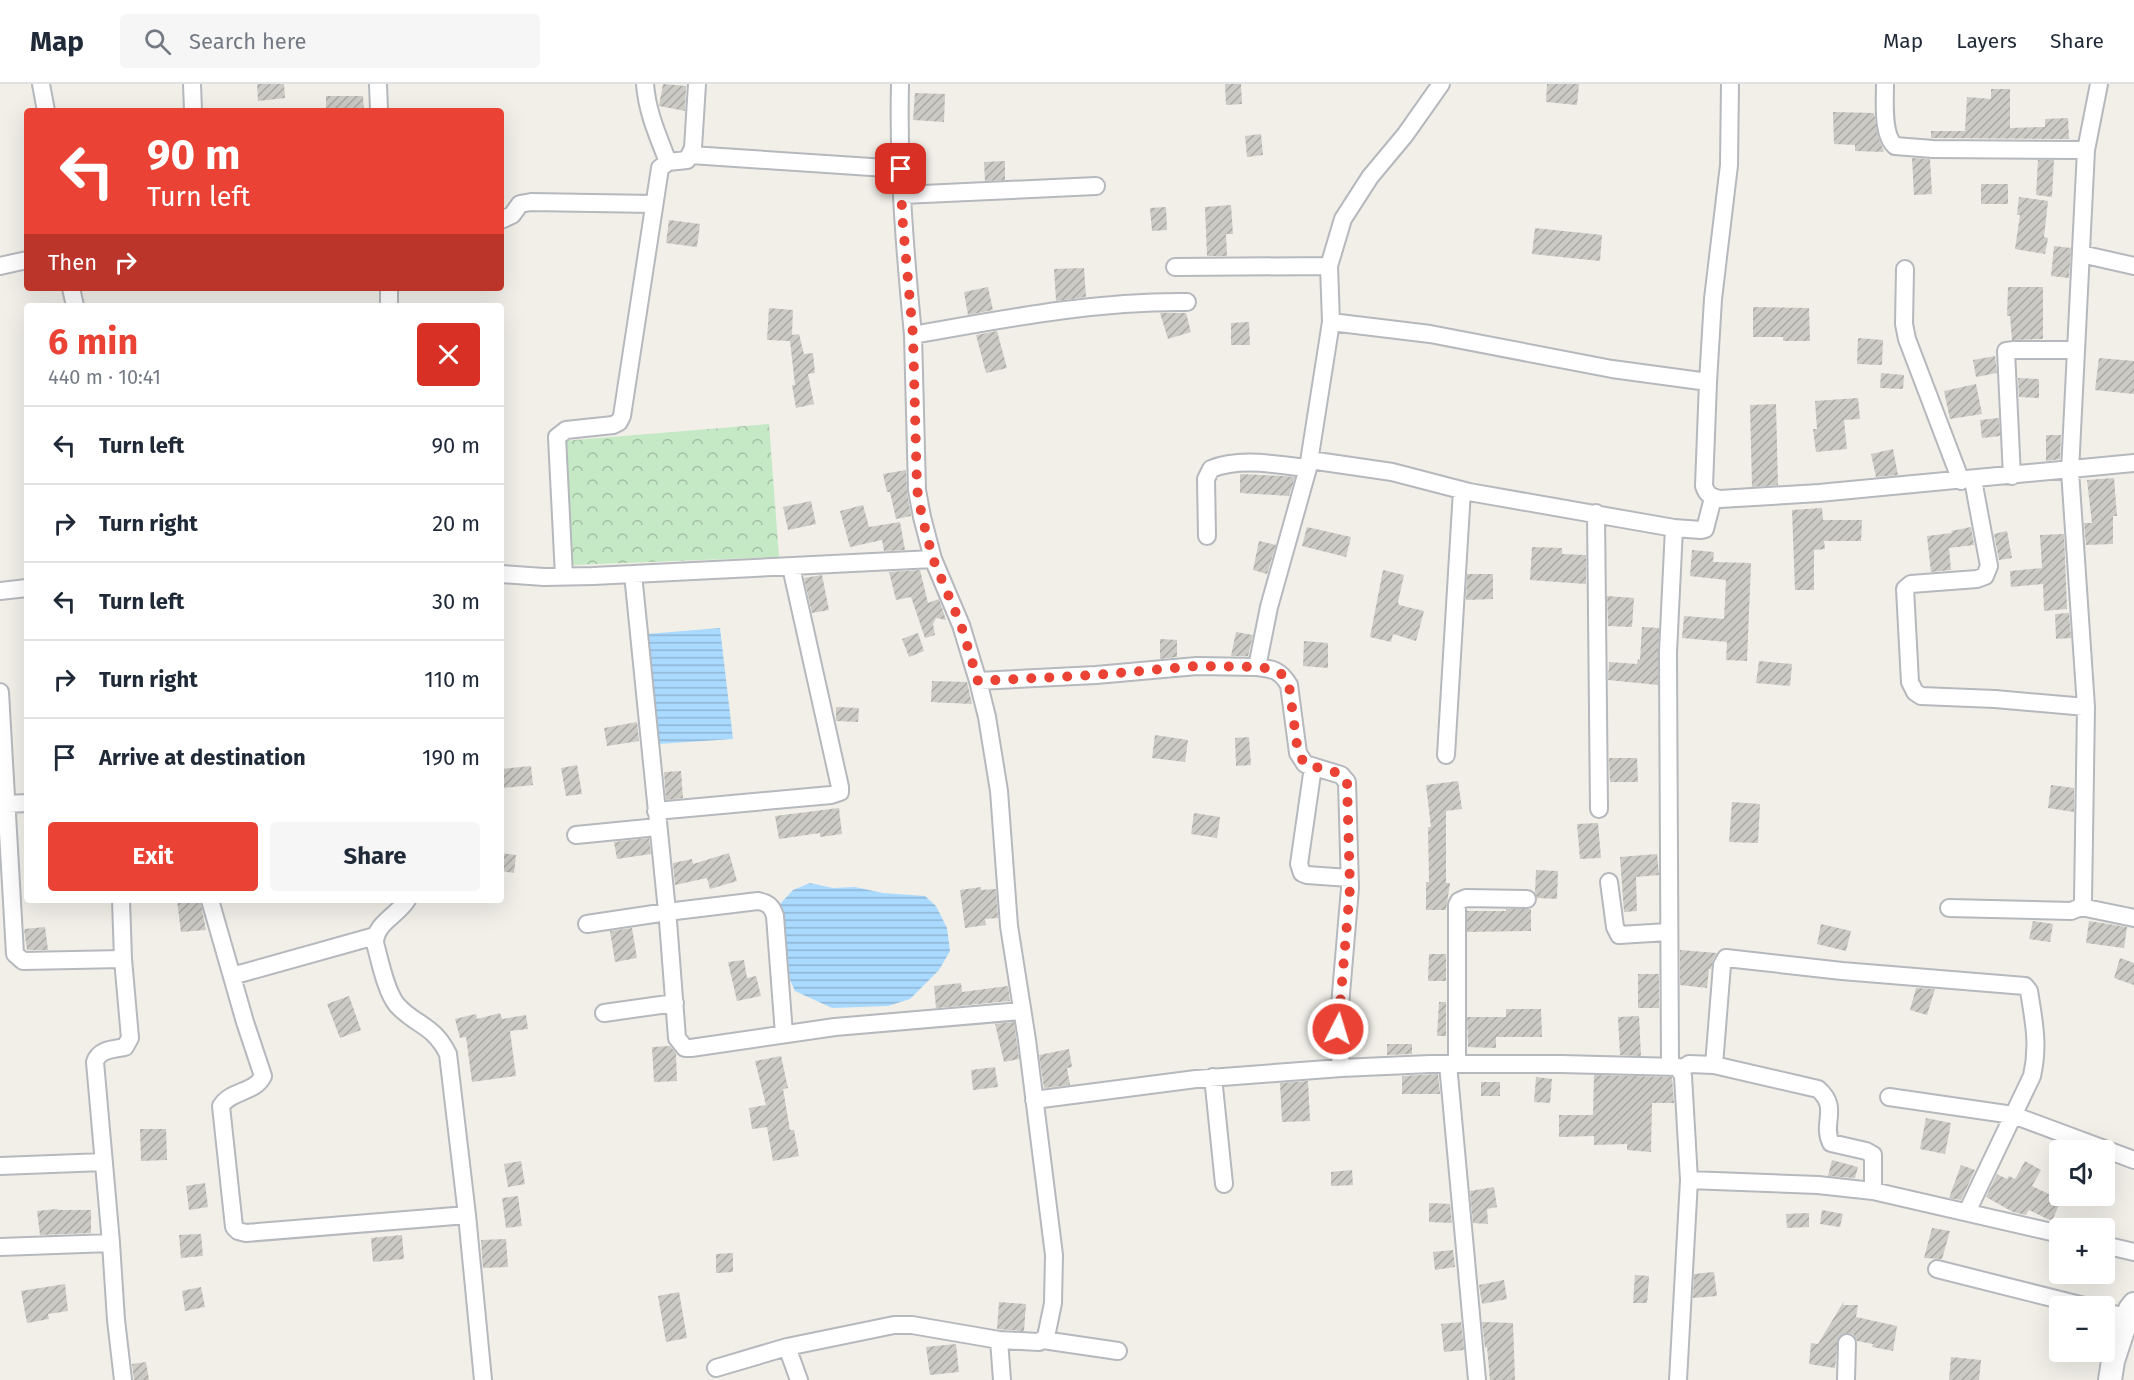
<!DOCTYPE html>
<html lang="en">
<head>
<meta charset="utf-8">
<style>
	:root { --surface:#fff; --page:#f6f6f7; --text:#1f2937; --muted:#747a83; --line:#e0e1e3; --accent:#ea4335 }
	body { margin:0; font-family:"Fira Sans",sans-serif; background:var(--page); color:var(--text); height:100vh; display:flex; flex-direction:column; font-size:22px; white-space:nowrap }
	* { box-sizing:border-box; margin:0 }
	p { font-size:20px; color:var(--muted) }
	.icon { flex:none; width:33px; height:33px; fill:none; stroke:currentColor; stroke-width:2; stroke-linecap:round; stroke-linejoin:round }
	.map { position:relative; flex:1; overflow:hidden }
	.panel { position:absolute; left:24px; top:219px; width:480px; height:600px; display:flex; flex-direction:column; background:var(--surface); border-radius:6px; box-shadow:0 6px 24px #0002 }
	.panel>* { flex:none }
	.top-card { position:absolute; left:24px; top:24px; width:480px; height:183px; border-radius:6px; box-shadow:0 6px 24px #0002; background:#ea4335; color:#fff; overflow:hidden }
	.controls { position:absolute; left:2049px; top:1056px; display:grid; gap:12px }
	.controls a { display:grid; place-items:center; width:66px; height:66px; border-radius:6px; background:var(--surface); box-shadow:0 6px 24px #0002; font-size:30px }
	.pin { position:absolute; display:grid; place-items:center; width:51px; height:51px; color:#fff; margin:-26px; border-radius:12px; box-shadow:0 3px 9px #0006 }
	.me { position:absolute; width:66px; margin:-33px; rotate:5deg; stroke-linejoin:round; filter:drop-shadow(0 0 4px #0008) }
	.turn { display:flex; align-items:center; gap:21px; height:126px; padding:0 24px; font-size:27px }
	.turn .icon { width:78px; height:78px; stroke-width:2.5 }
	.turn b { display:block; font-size:42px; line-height:51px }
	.then { display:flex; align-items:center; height:57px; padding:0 24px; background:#0003; gap:12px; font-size:22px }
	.round { display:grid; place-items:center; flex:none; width:63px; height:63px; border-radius:6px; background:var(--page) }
	.overview { display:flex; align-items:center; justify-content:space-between; height:102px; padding:0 24px }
	h1 { font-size:36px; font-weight:700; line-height:45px; color:var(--accent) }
	.button { display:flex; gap:12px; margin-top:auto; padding:12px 24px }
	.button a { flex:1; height:69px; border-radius:6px; background:var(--accent); color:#fff; font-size:24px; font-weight:700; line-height:69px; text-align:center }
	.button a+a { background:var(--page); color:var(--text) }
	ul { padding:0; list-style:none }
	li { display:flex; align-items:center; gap:18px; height:78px; padding:0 24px; border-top:2px solid var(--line) }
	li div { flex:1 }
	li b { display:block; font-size:22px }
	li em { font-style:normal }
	header { display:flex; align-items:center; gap:36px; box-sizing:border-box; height:84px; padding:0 30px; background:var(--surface); border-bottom:2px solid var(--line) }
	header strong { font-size:28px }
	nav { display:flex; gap:33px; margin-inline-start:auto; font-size:21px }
	.search { width:420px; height:54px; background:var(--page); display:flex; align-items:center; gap:15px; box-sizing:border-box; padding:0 21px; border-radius:6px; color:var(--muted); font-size:22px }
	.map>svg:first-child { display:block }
</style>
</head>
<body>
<header>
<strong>Map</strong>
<div class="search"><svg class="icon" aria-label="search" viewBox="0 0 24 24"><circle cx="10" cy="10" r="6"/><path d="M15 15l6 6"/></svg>Search here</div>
<nav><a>Map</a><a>Layers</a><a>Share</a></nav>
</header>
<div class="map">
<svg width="2134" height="1296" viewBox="0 0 2134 1296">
	<defs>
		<pattern id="park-crowns" width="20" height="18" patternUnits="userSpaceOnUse" patternTransform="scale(1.5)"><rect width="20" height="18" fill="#c5e8c5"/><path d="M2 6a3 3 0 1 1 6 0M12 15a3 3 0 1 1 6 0" fill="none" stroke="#a3c0a4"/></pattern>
		<pattern id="water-rules" width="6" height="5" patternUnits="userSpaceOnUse" patternTransform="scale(1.5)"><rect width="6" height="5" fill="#aadaff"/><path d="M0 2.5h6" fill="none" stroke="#8eb4d2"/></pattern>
		<pattern id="building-hatch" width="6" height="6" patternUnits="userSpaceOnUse" patternTransform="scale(1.5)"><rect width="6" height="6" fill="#cccac5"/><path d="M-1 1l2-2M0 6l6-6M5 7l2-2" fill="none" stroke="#a9a8a4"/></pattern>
	</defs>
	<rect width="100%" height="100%" fill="#f1efe8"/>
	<!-- park -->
	<path fill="url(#park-crowns)" d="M769 340 779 473 573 481 562 357Z"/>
	<!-- water -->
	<path fill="url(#water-rules)" d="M720 544 733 655 658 660 647 550Z
		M810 799 833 804 855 803 883 809 925 812 936 822 947 844 950 867 939 886 910 915 888 922 832 924 795 907 790 896 780 820 793 806Z"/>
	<!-- building -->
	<path fill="url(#building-hatch)" d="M257 0H284L285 14 258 17Z
		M663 0 686 2 685 27 659 22Z
		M1225 0H1241L1242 20 1226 21Z
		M1547 0H1579L1577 21 1546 18Z
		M1991 5H2010V44L2045 43V35L2068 34 2069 55 1931 54V47H1965L1967 13 1991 15Z
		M915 9 945 10 944 38 913 36Z
		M326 12H363L364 27H326Z
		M1833 28 1874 29 1878 52 1884 68 1855 67V61L1834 60Z
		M1261 50 1263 71 1247 73 1245 52Z
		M1912 74 1930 75 1932 110 1914 111Z
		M2038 76H2054L2052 113 2036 111Z
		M1005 77V96L985 97 984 78Z
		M1981 100H2008V120H1981Z
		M2019 113 2048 117 2044 153 2048 154 2045 170 2015 165 2020 131H2017Z
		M1231 121 1233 150H1226L1227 172H1207L1205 123Z
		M1166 123 1167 146 1152 147 1150 124Z
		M669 136 700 140 697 163 666 159Z
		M1535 144 1602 151 1600 177 1532 170Z
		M2054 162 2071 164 2069 194 2051 192Z
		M1084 184 1086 213 1056 217 1054 185Z
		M988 203 993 226 968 231 964 208Z
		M2008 203H2043V255L2012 256 2010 232H2007Z
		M1753 223 1809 224 1810 257H1783V253H1753Z
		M769 224 793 226 792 251 799 250 804 270 813 269 815 289 808 290 814 320 796 324 792 301H795L790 257 767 256Z
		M1160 229H1186L1191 248 1168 255Z
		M1249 238 1250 261H1231V239Z
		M997 247 1007 284 986 289 976 251Z
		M1858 254 1883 256 1882 281 1857 280Z
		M1995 272 1997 289 1976 293 1973 276Z
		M2099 274 2134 277V310L2095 306Z
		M1881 289 1904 291 1903 305 1880 304Z
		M2018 294 2039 295V314L2019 313Z
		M1976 300 1982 330 1950 335 1944 307Z
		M1858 314 1860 335 1844 336 1847 365 1816 368 1813 345H1817L1815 317Z
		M1776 320 1778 401 1752 403 1750 321Z
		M1999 334 2000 352 1982 354 1980 336Z
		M2046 351H2061L2060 375 2046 377Z
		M1893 365 1898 391 1876 393 1871 370Z
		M906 386 907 408 911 432 896 435 890 408H887L883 390Z
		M1240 390 1283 392 1295 393 1289 412 1240 409Z
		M2114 394 2117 432H2113V460L2086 461 2084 439H2092L2087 396Z
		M811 417 816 440 788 446 783 423Z
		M863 421 869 443 900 438 905 466 884 467 882 456 850 463 840 427Z
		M1822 424 1823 436H1862L1861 457H1824L1825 465 1814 466V506H1795L1792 426Z
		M1307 443 1351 453 1346 473 1302 462Z
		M1971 443 1974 461 1949 464 1951 486 1931 488 1927 452 1952 449 1951 447Z
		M2007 447 2012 474 1999 476 1994 450Z
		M2064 450 2067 525 2044 527 2043 500 2011 503 2010 487 2042 484 2040 451Z
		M1259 457 1276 461 1267 490 1253 486Z
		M1532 463 1562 464V470L1586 471V500L1530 496Z
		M1692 466 1714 468 1713 478 1751 479 1747 577 1726 576 1727 558 1682 554 1684 532 1724 535 1726 496 1690 492Z
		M920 486 928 519 939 515 946 536 936 534 933 540 935 551 925 554 911 513 896 516 889 488Z
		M1383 486 1404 491 1398 518 1399 521 1424 527 1416 557 1393 550 1391 558 1370 553Z
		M1467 490H1493V515L1466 516Z
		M822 491 829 526 812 529 804 494Z
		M1607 512 1634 514 1632 543 1608 542Z
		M2069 529 2071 554 2056 555 2055 530Z
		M1642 543 1659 544 1658 601 1608 596 1609 578 1637 580 1638 575 1640 576Z
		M1236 548 1253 551 1248 572H1231Z
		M918 549 924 567 909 573 902 555Z
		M1160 555 1177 556V573L1160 575Z
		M1304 557 1328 559V584L1303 582Z
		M1759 577 1792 580 1790 602 1756 599Z
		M932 597 967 598 972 620 931 618Z
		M836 623 859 624 858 638 836 637Z
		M637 638 639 657 607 662 604 644Z
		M1155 651 1188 656 1185 678 1152 674Z
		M1249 653 1251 681 1236 682 1235 654Z
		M1609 674H1637L1638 698H1610Z
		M577 681 582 710 566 712 561 684Z
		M531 682 533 701 503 704 501 685Z
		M681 687 683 714 666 716 664 688Z
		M1458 697 1462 725 1446 727V799H1450L1446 826H1426V798H1429L1428 743H1431L1426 701Z
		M2051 701 2074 704V728L2048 724Z
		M1732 718 1760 720 1758 759 1729 758Z
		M839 724 842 750 820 753V749L779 755 775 732Z
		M1194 729 1220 733 1217 754 1191 750Z
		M1598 739 1601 774 1580 775 1577 740Z
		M649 754 651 770 617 775 614 758Z
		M501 769 516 771 514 789 501 787Z
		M729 769 737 797 710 805 707 794 675 801 673 779 692 775 693 780Z
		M1657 770 1659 791 1636 793 1637 827 1624 828 1620 773Z
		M1536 786 1558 787 1557 815 1537 814 1535 809Z
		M981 803V806L996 805 998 834 985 835 986 841 965 844 960 806Z
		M177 816H200L206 846 181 848Z
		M1506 825H1531V847L1467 848V827H1506Z
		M2033 837 2053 840 2050 858 2029 855Z
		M2089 837 2127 843 2124 864 2086 859Z
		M1821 840 1851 847 1846 867 1817 860Z
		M45 843 48 866H27L24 845Z
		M632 844 637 874 615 878 610 847Z
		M1680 866 1717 869 1713 876 1711 885H1709L1707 904 1680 901Z
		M1429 870H1446V897H1428Z
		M2120 874 2134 879V901L2114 894Z
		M744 876 747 894 756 892 761 912 737 917 728 878Z
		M1638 890H1659V924H1638Z
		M961 899 962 908 1008 902 1010 917 936 924 934 902Z
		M1916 904 1935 905 1927 931 1910 926Z
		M349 912 361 946 340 954 327 920Z
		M1439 918H1446V952H1437Z
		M1506 925H1541L1542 953H1496V964L1468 963 1467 933H1506Z
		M500 929 502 935 526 931 528 945 510 947 516 992 472 998 466 953 460 954 455 935 476 930 477 935Z
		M1639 932 1641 972 1620 971 1618 933Z
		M1014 938 1019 975 1004 978 995 940Z
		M1387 960H1412V970L1387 971Z
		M670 962 676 969 677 997 654 998 652 963Z
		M1069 965 1072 983 1067 984 1070 1001 1044 1004 1039 971Z
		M781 972 788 1004 783 1005 790 1046H794L799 1072 773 1077 767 1043 752 1045 749 1024 766 1021 755 977Z
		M995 983 998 1003 973 1006 971 986Z
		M1438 990 1440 1010H1402V992Z
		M1594 991 1672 993 1674 1019H1652L1651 1068 1627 1066V1060L1594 1061V1052L1559 1053V1031H1593Z
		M1536 993 1552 995 1550 1019 1534 1018Z
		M1308 997 1310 1037 1282 1038 1280 999Z
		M1481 998H1500V1012H1481Z
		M1926 1034 1951 1039 1945 1070 1920 1065Z
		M140 1045H166L167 1076 141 1077Z
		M1832 1076 1858 1083 1855 1094 1828 1092Z
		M521 1077 525 1100 508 1103 504 1080Z
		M2025 1077 2041 1086 2032 1102 2061 1116 2052 1137 2029 1126 2026 1131 2013 1128 1986 1113 1997 1090 2007 1095 2009 1092 2015 1095Z
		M1961 1081 1975 1086 1961 1116 1949 1114Z
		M1352 1086 1353 1101 1331 1102V1088Z
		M205 1099 208 1123 189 1126 186 1102Z
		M1494 1103 1497 1123 1487 1125 1488 1140 1473 1139 1470 1107Z
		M518 1112 522 1142 506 1144 502 1114Z
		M1429 1119 1450 1120 1452 1139 1429 1138Z
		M57 1125 58 1126H91V1149L40 1151 37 1127Z
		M1822 1126 1843 1130 1840 1143 1820 1140Z
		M1809 1129V1143L1787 1144 1786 1130Z
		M1932 1144 1950 1147 1942 1175 1924 1174Z
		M201 1150 203 1172 181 1174 179 1151Z
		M402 1151 404 1175 373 1178 371 1154Z
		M506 1155 508 1183 483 1184 481 1156Z
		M1453 1166 1455 1183 1435 1186 1433 1168Z
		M733 1169V1188L716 1189V1170Z
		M1714 1188 1717 1212 1693 1214 1694 1190Z
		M1635 1191 1649 1192 1647 1219H1633Z
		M1504 1196 1507 1215 1482 1220 1479 1201Z
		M65 1200 68 1227 48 1230 49 1235 27 1239 21 1207Z
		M201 1203 205 1223 185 1227 182 1207Z
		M679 1208 687 1254 666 1258 658 1212Z
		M1844 1217 1843 1221H1858L1856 1233 1897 1242 1893 1267 1872 1263 1873 1260 1857 1257 1853 1250 1847 1249 1838 1254 1835 1284 1809 1280 1811 1259 1818 1260Z
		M999 1218 1026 1220 1024 1247 997 1245Z
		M1461 1238 1464 1266 1444 1268 1441 1240Z
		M1482 1238 1513 1239 1515 1296H1490L1487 1263 1485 1264Z
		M956 1260 959 1288 930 1291 926 1263Z
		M1951 1273 1981 1276 1979 1296H1949Z
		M146 1278 149 1296H134L132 1280Z"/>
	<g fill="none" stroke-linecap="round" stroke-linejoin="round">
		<defs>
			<path id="street" d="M41 0 46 27
				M192 0 193 27
				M378 0 379 27
				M645 0C647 28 658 52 668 78
				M900 0C898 84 905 167 913 251
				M1441 0 1405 51 1370 93 1343 135 1329 182 1331 238 1430 250 1612 285 1708 298 1704 402C1707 411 1711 413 1720 415L1819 409 2134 379
				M1885 0C1885 17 1882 51 1895 62L1933 65 2086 66 2070 387 2086 623 2083 817 2081 823 2071 827 1949 824
				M2086 66 2099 0
				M691 71 901 85
				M902 111 1096 102
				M501 136 512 131 520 120 531 118 654 120
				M2081 170 2134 182
				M0 182 27 176
				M1175 183 1329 182
				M1905 185 1904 240 1907 255 1961 397
				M71 204 75 222
				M389 204V222
				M1708 298 1713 215 1729 81 1730 0
				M1310 376 1392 388 1469 408 1674 444
				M2012 392 2006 267 2014 266H2075
				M1973 396 1989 482 1985 492 1977 495 1911 500 1905 505 1910 598 1915 608 1921 612 1995 615 2086 623
				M1596 429 1599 725
				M1207 452 1206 395 1211 385C1241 373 1277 381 1308 384
				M501 490 544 493 593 492 933 475
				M633 490 668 837 677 954 685 964H691L835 943 1022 927
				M564 492 557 353 566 346 613 341 619 338 622 332 660 84 668 78 687 76 693 64 697 0
				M0 507 27 504
				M1257 583C1273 585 1280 586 1289 601L1298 669 1305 680 1341 691 1347 698 1350 804 1338 945 1341 984 1430 980H1561L1678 983 1683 992 1689 1096 1818 1101 1873 1107 2060 1150
				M978 597 1096 591 1197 582 1257 583 1269 523 1308 384 1331 238
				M0 608 15 870 23 877 123 875 130 954 125 963C114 965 99 965 95 978L111 1159 116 1236 123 1296
				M1446 671 1462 406
				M1313 683 1299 780 1302 789 1307 791 1349 794
				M7 720 27 719
				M656 727 831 711 840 708V703L791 483
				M576 751 658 743
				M1609 798 1615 843 1619 851 1668 848
				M121 816 123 875
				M210 816 245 938 263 992C255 1009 231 1006 221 1022L234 1143 238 1147 246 1149 467 1131
				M407 816C397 832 375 839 375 859 380 877 386 908 397 921 416 942 433 940 448 970L467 1131 483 1296
				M2081 823 2134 834
				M587 840 667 828 758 817C768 819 772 822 775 832L784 950
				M232 892 375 852
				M604 929 675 919
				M1448 980 1477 1296
				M1457 980V821L1459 817 1466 814 1527 815
				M1714 981 1722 881 1726 874 1842 887 2025 902 2029 907C2034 938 2039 961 2032 992L1967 1128
				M1670 982 1668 568 1674 444 1701 446 1705 445 1713 414
				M1681 986 1689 980 1714 981 1818 1005C1840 1024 1821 1039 1831 1059L1866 1067 1873 1071V1107
				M1213 993 1224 1100
				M1889 1013 2013 1031 2134 1076
				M1034 1016 1196 995 1341 984
				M0 1082 104 1078
				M2104 1161 2134 1168
				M0 1163 111 1159
				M1937 1185 2084 1222
				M2104 1228 2128 1233
				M999 1256 1002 1296
				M1043 1256 1118 1267
				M787 1263 894 1241H912L999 1256 1039 1258 1046 1253 1053 1219 1054 1171 1027 956 1009 842 999 707 987 633 978 597 961 541 933 475 922 433 917 406 913 251C1004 235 1094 217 1187 218
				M716 1284 787 1263 799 1296
				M1678 1296 1689 1096
				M1846 1296 1847 1259"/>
			<path id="secondary" d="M2110 1296 2113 1277 2130 1225 2134 1220"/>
		</defs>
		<!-- street casing -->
		<use href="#street" stroke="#b5b8bc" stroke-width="20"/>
		<!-- secondary casing -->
		<use href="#secondary" stroke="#b6babf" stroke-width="26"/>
		<!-- street -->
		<use href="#street" stroke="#fff" stroke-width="16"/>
		<!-- secondary -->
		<use href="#secondary" stroke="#fff" stroke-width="22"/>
	</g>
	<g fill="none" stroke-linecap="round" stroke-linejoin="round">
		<!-- route -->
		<path stroke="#ea4335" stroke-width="10" stroke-dasharray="0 18" d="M901 85 902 130 913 251 917 405 922 433 933 475 961 541 978 597 1096 591 1197 582 1257 583 1272 585 1283 591 1289 601 1298 669 1305 680 1338 689 1347 698 1350 804 1338 945"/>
	</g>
</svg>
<div class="controls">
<a><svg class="icon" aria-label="sound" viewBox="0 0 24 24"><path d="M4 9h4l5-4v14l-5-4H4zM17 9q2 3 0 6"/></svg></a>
<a>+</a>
<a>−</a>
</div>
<div class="pin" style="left:901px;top:85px;background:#d93025"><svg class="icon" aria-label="arrive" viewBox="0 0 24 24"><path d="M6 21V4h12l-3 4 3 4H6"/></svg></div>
<svg class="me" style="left:1338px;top:945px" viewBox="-20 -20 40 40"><circle r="17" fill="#ea4335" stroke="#fff" stroke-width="3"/><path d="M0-11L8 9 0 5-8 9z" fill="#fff"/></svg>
<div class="top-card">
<div class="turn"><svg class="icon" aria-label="left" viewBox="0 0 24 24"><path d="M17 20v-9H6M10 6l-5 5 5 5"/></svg><div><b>90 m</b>Turn left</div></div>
<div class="then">Then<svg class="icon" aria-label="right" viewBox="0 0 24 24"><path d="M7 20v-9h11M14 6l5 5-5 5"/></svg></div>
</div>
<section class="panel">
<div class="overview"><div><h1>6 min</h1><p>440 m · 10:41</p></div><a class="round" style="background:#d93025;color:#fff"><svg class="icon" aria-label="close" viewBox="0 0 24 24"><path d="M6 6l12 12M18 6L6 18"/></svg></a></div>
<ul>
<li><svg class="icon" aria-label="left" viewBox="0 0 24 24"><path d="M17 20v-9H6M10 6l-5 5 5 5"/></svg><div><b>Turn left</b></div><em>90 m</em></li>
<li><svg class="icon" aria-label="right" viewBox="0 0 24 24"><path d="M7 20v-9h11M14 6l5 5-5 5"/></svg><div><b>Turn right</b></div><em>20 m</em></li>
<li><svg class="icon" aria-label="left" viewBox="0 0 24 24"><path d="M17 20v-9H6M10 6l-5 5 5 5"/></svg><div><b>Turn left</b></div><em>30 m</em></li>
<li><svg class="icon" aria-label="right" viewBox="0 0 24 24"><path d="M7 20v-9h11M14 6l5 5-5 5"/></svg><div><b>Turn right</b></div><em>110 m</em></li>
<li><svg class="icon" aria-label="arrive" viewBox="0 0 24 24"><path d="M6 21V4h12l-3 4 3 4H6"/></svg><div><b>Arrive at destination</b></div><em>190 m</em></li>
</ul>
<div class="button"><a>Exit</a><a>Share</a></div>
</section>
</div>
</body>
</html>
